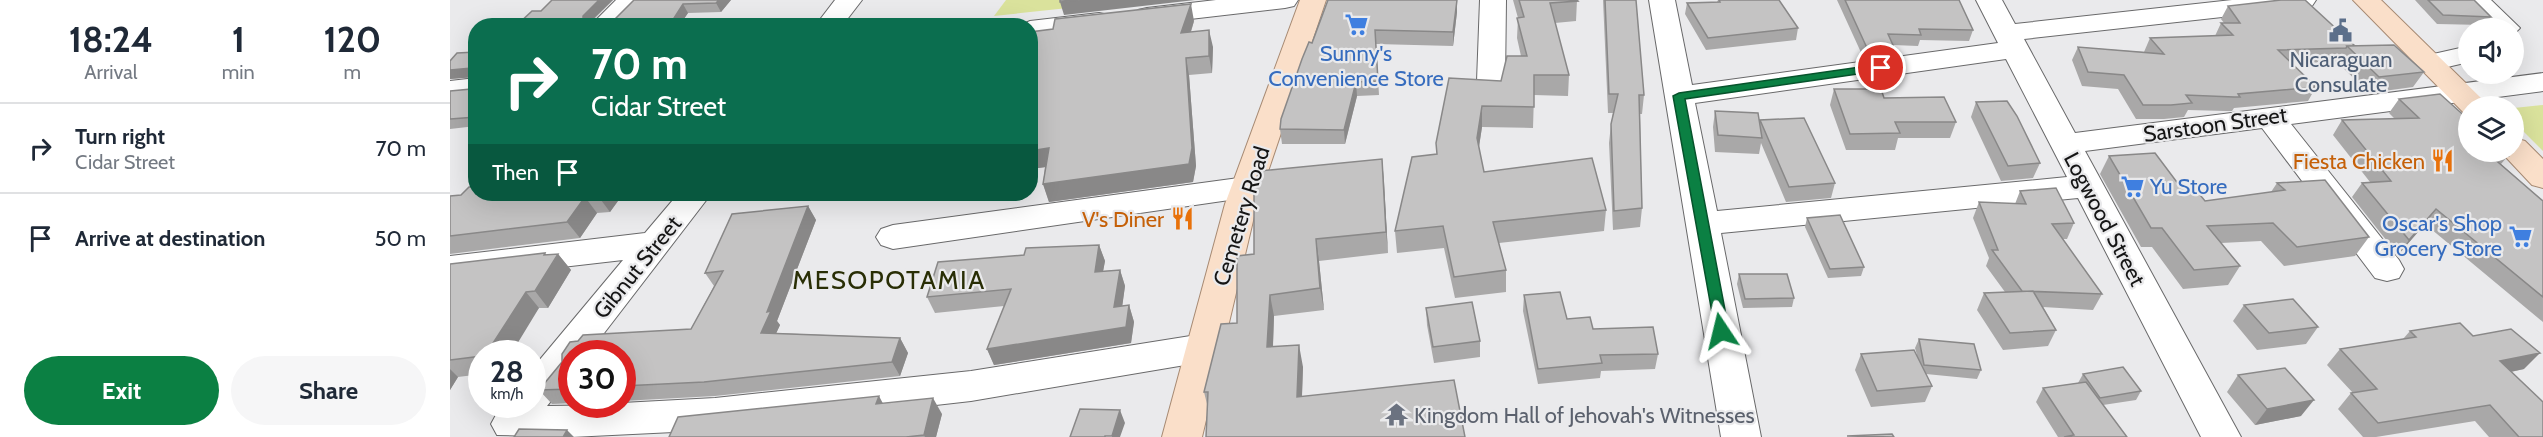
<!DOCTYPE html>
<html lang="en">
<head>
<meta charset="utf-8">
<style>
	:root { --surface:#fff; --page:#f6f6f7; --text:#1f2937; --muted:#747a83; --line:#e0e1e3; --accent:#0b8043 }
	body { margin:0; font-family:Cabin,sans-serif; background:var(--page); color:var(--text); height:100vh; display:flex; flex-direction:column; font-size:22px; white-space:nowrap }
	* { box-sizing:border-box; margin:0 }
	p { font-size:20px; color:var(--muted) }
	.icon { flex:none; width:33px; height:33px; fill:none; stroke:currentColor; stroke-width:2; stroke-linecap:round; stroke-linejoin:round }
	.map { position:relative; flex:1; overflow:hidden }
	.details { display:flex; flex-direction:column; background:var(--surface); width:450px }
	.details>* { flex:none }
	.guide { position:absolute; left:18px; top:18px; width:570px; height:183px; border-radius:24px; box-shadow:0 6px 24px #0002; background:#0b6e4f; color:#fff; overflow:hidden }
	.fabs { position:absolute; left:2008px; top:18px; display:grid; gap:12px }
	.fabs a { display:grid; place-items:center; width:66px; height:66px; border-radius:50%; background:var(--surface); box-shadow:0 6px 24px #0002; font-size:30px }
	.speed { position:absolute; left:18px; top:340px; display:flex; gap:12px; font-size:30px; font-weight:700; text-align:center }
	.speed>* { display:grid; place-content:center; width:78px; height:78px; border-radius:50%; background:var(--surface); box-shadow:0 6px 24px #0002; line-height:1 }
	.speed small { font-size:15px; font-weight:400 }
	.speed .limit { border:9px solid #d22; background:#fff; color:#111 }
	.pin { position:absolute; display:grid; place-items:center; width:51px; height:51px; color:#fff; margin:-26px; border:3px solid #fff; border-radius:50%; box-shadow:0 2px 6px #0007 }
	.me { position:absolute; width:66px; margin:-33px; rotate:350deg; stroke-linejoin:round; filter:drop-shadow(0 0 4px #0008) }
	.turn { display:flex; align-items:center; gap:21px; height:126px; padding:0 24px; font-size:27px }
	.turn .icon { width:78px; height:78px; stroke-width:2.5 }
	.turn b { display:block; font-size:42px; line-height:51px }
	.then { display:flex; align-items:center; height:57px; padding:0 24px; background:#0003; gap:12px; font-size:22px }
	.eta { display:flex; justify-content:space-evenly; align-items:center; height:102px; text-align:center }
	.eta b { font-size:36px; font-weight:800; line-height:42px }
	.primary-button { display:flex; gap:12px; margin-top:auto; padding:12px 24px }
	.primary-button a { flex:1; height:69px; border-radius:36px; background:var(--accent); color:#fff; font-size:24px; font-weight:800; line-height:69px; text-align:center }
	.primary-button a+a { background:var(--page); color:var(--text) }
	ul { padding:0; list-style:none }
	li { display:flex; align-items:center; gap:18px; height:90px; padding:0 24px; border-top:2px solid var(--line) }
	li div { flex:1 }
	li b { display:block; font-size:22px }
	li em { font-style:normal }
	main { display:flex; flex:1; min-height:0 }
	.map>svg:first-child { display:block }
</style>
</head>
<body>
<main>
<section class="details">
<div class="eta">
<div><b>18:24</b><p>Arrival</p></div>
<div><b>1</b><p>min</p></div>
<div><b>120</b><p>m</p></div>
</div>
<ul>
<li><svg class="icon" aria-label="right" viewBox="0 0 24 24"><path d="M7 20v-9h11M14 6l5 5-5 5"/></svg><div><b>Turn right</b><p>Cidar Street</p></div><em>70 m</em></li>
<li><svg class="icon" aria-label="arrive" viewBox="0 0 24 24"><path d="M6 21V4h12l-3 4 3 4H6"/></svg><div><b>Arrive at destination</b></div><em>50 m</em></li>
</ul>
<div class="primary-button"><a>Exit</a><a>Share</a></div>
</section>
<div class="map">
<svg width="2093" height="437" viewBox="0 0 2093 437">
	<rect width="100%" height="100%" fill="#eaeaec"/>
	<!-- green -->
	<path fill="#dae29c" d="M556 0H622L618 8 544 16Z
		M2093 105V151L2064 122V108Z"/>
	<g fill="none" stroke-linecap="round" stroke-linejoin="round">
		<defs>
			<path id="minor" d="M166 0H194L169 26H140Z
				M385 0H412L392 26H365Z
				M766 0H848L844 6 835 8 697 24 688 22 684 16 688 10 697 8Z
				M1030 0H1056L1055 81 1051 87 1041 90 1031 87 1027 81Z
				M1199 0H1225L1242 85 1548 43 1526 0H1552L1565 24 1782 0H1866L1862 6 1853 8 1574 39 1625 133 2093 73V91L1841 124 1949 260 1954 269 1949 278 1937 281 1925 278 1812 128 1635 151 1791 437H1751L1628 198 1271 233 1311 437H1271ZM1556 59 1617 177 1267 211 1245 103Z
				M2012 0H2041L2070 28 2064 34V28H2041Z
				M649 13 659 15 662 21 659 27 580 37V26H569L580 21Z
				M2019 46V62L1980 71 1970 69 1966 63 1970 57Z
				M26 78V96L0 99V81Z
				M796 177 807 180 812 188 807 196 443 249 431 245 426 237 431 229 443 225Z
				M228 194H261L138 354H122V375L97 406 172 405V403L265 398 521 371 753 334 766 338 772 348 766 358 753 362 521 401 265 430 121 437 47 435 41 424 47 413 68 408 67 405H82V369L173 260 0 280V256L195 233Z"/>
			<path id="major" d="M850 0H876L807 204 752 437H712L775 204Z
				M1903 0H1931L2033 100 2037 106H2019V114L2013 112Z
				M2064 138 2075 141 2093 159V188L2082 185 2051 152H2064Z"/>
		</defs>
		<!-- minor casing -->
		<use href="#minor" stroke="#69696a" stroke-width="2"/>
		<!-- major casing -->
		<use href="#major" stroke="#a78a73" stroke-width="2"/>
		<!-- minor -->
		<use href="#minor" fill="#fff" fill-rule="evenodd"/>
		<!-- major -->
		<use href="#major" fill="#fadfc9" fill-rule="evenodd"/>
	</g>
	<!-- wall -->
	<path fill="#a9a8a8" d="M102 0H163L144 19H165L184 0H281L271 12 238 13 229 26H66L91 11Z
		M1007 0V12L1003 46 926 44 929 95 907 96 895 144H832L830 129 862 43Z
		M1063 0H1127L1126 21 1105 23 1119 75 1118 96 1084 95 1083 128 1032 127 1029 147 1034 172 1156 210 1154 231 1049 243 1056 270V292L1005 298 994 248 947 253 945 231 987 154 1051 81 1071 56 1067 38 1068 18Z
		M1153 0H1186L1194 95 1192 114H1190L1192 208 1190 227 1163 230 1159 143 1161 124 1163 113H1158Z
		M1268 0H1329L1348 28 1346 40 1256 50 1235 14 1237 3 1267 2Z
		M1387 0H1509L1523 30 1519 41 1470 40 1468 46 1443 45 1440 56 1414 59Z
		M1965 0H2024L2041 17 2035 25 1987 24Z
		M1778 6 1905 46 1974 72 1963 87 1919 93 1887 62 1841 63 1866 87 1858 101 1784 108 1782 111H1776L1738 110 1734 117 1714 119H1686L1668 89 1632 86 1622 60 1628 47 1694 52 1700 38 1765 36 1771 23H1774L1771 19Z
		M744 21 741 32 763 47 762 73 739 75 746 166 743 182 599 202 593 184 595 167 580 169Z
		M26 52V126L0 129V91L21 89V77L0 79V61Z
		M1384 89 1434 98 1506 122 1500 138H1448L1445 150H1396L1380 105Z
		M1949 99 2058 156 2051 164 2093 201V322L1975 224 1948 255 1902 197 1912 183 1920 182 1883 135 1892 120 1945 119 1939 113Z
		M1526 102 1590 163 1583 178 1551 181 1521 117Z
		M1265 111 1309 122 1310 120 1385 183 1381 198 1336 202 1311 143 1309 154 1265 152 1263 127Z
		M1659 156 1729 185 1755 201 1821 192 1827 183 1919 237 1905 256 1834 266 1811 241 1771 243 1790 266 1778 285 1733 289 1702 247H1691L1650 174Z
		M932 159 938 253 869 261 874 310 824 316 823 347 853 367 852 397 1015 437 757 404 754 392 787 323 804 254Z
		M1570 191 1624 223 1617 239H1612L1652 294 1643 310 1593 307 1606 330 1598 346 1553 350 1527 310 1534 293 1555 292 1536 266 1539 258 1523 218 1529 202 1565 204Z
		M26 194H173L160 212 147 213 130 238 0 254V196Z
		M358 206 366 220 327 321 330 325 326 333 450 338 458 353 450 376 265 396 172 401V354H122V403L102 404 89 390 112 362V354L120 342 128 341 133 335 241 329 264 286 255 273 282 214Z
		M1357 218 1414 267 1411 276 1378 278 1355 227Z
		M649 245 655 261 653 271 670 270 675 286 672 306 679 305 684 322 681 343 544 365 537 349 554 306 485 313 477 297 574 255Z
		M108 254 121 270 98 308H89L32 354V374L8 377 0 390V264Z
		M1289 274 1344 298 1342 307 1293 308 1287 284Z
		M1074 295 1117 319 1208 354 1205 369 1151 371 1150 378 1088 384 1073 311Z
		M1794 305 1868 327 1856 344 1807 350 1783 321Z
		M976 308 1030 341V357L984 363 977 325Z
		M1960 331 2023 336 2074 369 2061 372 2093 437H2039L2025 421 1926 437H1913L1888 409 1901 393H1903L1877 365 1890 349 1953 339Z
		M1469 339 1531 370 1527 379 1476 374 1482 386 1475 402 1421 407 1405 370 1411 354 1467 355 1465 348Z
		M1633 374 1691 391 1686 400 1653 405 1677 437H1608L1586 402 1593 388 1628 383Z
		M1788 375 1851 416 1805 425 1777 392Z
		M433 404 492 414 486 437H219Z"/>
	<!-- shaded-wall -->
	<path fill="#898888" d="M149 0H163L138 24 133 19V16Z
		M269 0H281L271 12 266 3Z
		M630 0H745L614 15 610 2Z
		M1007 0V12L1003 46V32Z
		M233 4 238 13 229 26H219Z
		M741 4 744 21 735 50 731 33Z
		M759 30 763 47 762 73 759 56Z
		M1443 45 1440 56 1414 59 1417 48Z
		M736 58 739 75 746 166 743 182 599 202 593 184Z
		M21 68 26 77 0 79V70Z
		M906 82 907 96 895 144 894 130Z
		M1032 106V127L1027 159V138Z
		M599 148 605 166 580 169V151Z
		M932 159 934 181 938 253 936 232Z
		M150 194H173L160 212 148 196Z
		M135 197 147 213 130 238 117 222Z
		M358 206 366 220 327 321 330 325 320 347 311 333 317 312Z
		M1986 209 1975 224 1948 255 1959 240Z
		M866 239 869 261 874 310 870 288Z
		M649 245 655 261 650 288 645 272Z
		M95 253 103 263 108 254 121 270 98 308 85 291 94 255Z
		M670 270 675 286 670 323 664 307Z
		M76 292 89 308 61 354H36Z
		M820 295 824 316 822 369 817 347Z
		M679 305 684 322 681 343 544 365 537 349Z
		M450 338 458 353 450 376 442 362Z
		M849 345 853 367 851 419 847 397Z
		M2090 353 2074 369 2035 377 2050 361Z
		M0 369 8 377 0 390Z
		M429 396 438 413 426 404Z
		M483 398 492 414 486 437H475L474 435Z
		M1864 400 1851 416 1805 425 1817 409Z
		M670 410 675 423 670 437H662V436Z
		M117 430 124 437H113Z"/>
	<!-- building -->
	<path fill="#c4c3c3" stroke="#898888" stroke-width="1.5" d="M102 0H149L133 16V19H165L184 0H269L266 3 233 4 219 26H66L82 11H91Z
		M610 0H630L610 2Z
		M878 0H1007L1003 32 925 30 928 81 906 82 894 130 830 129 831 119 852 59 859 42 862 43Z
		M1069 0H1127L1128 1 1100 3 1119 75H1084V107L1032 106 1027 138 1034 172 1142 158 1156 210 1043 222 1056 270 1004 277 993 226 945 231 962 157 987 154 986 143 999 78 1051 81 1057 56H1077L1067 18 1074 17Z
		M1155 0H1186L1194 95H1189L1192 208 1164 211 1161 124 1168 94H1159Z
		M1269 0H1329L1348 28 1258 38 1237 3 1270 2Z
		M1395 0H1509L1523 30 1469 29 1471 35 1438 34 1443 45 1417 48Z
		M1831 0H1855L1905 46H1897L1896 48 1828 50 1866 87 1788 94 1790 97H1784L1736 95 1742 103 1721 105H1693L1674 75 1638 72 1628 47 1714 54 1700 38 1783 35 1771 23H1790L1778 6Z
		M1978 0H2024L2041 17 1993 15Z
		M741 4 731 33 759 30V56L736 58 742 148 739 164 593 184 599 148 580 151V32L603 29 605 19Z
		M1944 45 1974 72 1929 77 1897 46Z
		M26 52V117L0 119V91L21 89V68L0 70V61L7 53Z
		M1384 89H1431L1434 98 1494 97 1506 122H1445L1450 133 1400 134Z
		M1990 94 2019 120V152H2053L2058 156 2042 157 2093 201V297L1986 209 1959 240 1912 183 1941 181 1892 120 1969 118 1949 99Z
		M1557 101 1567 116 1590 163 1558 166 1526 102Z
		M1265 111 1308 113 1312 138 1268 135Z
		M1354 118 1385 183 1339 187 1310 120Z
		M1705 153 1729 185H1742L1755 201 1835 190 1827 183 1875 180 1919 237 1847 247 1823 223 1757 226 1790 266 1744 270 1712 228H1701L1659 156Z
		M932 159 936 232 866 239 870 288 820 295 817 347 849 345 847 397 1004 380 1015 437H756L758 392H754L771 324 787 323V256L804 254V186L809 171Z
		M19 187H26V194H150L148 196 135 197 117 222 0 236V196L11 195Z
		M1606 188 1624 223 1602 224 1652 294 1572 291 1542 250H1548L1529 202 1576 204 1570 191Z
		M358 206 317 312 321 311 311 333 450 338 442 362 254 382 172 386V354H122V389L89 390 112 362V354L120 342 128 341 133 335 241 329 273 271 255 273 282 214Z
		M1390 215 1414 267 1380 269 1357 218Z
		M649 245 645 272 670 270 664 307 679 305 676 327 537 349 561 289 477 297 488 262 574 255 576 248Z
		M95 253 94 255 108 254 85 291 76 292 36 354H32V356L0 360V264Z
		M1289 274H1337L1344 298 1295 299Z
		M1583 291 1606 330 1560 333 1534 293Z
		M1110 292 1117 319 1140 317 1143 329 1203 327 1208 354 1150 355 1152 363 1088 369 1074 295Z
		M1843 299 1868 327 1819 333 1794 305Z
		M1022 302 1030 341 983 347 976 308Z
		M2010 323 2023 336 2061 329 2090 353 2050 361 2093 402V437H2069L2040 405 1928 423 1901 393 1927 389 1890 349 1966 337 1960 331Z
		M1469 339 1524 344 1531 370 1474 365Z
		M1464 350 1482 386 1427 391 1411 354Z
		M1673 367 1691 391 1650 398 1633 374Z
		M1835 368 1864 400 1817 409 1788 375Z
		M1636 382 1677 437H1614L1624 435 1593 388Z
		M429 396 426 404 483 398 474 435 456 437H219L228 417Z
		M630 409 670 410 662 436H655V437H620Z
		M69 429 117 430 113 437H64Z
		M1442 434 1444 437 1397 436Z"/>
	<!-- route -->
	<path fill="#0b8043" stroke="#07532c" stroke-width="1.5" d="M1431 64 1436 68 1435 70 1235 99 1279 331 1277 335H1266L1223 96 1229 93Z"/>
	<!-- icons -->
	<defs>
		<symbol id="supermarket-bare" viewBox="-9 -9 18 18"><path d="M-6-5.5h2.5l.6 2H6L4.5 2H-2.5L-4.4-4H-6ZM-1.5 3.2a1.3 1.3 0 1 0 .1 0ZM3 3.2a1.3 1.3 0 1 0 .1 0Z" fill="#3f7fe0" stroke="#eaeaec" stroke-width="2.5" paint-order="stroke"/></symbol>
		<symbol id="civic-bare" viewBox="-9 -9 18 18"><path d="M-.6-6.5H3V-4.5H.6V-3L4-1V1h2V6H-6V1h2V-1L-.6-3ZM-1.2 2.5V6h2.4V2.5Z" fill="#5c6f8a" stroke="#eaeaec" stroke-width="2.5" paint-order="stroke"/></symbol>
		<symbol id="restaurant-bare" viewBox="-9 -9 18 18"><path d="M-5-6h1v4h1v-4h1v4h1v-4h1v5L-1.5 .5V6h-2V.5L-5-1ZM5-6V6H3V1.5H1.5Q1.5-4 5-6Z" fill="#e8710a" stroke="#eaeaec" stroke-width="2.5" paint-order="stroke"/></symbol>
		<symbol id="temple-bare" viewBox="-9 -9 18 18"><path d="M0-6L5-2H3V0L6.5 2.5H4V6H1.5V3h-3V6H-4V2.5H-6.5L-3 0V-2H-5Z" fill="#6b7280" stroke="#eaeaec" stroke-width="2.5" paint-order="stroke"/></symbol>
	</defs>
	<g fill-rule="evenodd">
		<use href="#supermarket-bare" x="890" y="8" width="33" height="33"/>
		<use href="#civic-bare" x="1874" y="14" width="33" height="33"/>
		<use href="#restaurant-bare" x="1976" y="144" width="33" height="33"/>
		<use href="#supermarket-bare" x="1666" y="170" width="33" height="33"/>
		<use href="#restaurant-bare" x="716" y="202" width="33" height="33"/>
		<use href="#supermarket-bare" x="2054" y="220" width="33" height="33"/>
		<use href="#temple-bare" x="930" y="398" width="33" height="33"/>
	</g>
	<g text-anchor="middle" stroke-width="4.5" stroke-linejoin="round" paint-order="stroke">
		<!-- shop labels -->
		<g font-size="22" fill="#366cbe" stroke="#eaeaec">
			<text x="906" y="61">Sunny's<tspan x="906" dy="25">Convenience Store</tspan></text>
			<text x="1700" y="194" text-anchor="start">Yu Store</text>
			<text x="2052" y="231" text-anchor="end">Oscar's Shop<tspan x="2052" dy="25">Grocery Store</tspan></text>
		</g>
		<!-- service labels -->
		<g font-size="22" fill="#4e5e75" stroke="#eaeaec">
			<text x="1891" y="67">Nicaraguan<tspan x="1891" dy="25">Consulate</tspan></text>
		</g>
		<!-- street labels -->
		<g font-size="22" fill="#151515" stroke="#eaeaec">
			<text transform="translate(1765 124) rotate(-8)" y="8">Sarstoon Street</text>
			<text transform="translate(791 216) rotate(-73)" y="8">Cemetery Road</text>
			<text transform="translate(1655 219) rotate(62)" y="8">Logwood Street</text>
			<text transform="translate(187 267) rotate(-51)" y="8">Gibnut Street</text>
		</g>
		<!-- food labels -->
		<g font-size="22" fill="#c56008" stroke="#eaeaec" text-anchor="end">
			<text x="1975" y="169">Fiesta Chicken</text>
			<text x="714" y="227">V's Diner</text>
		</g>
		<!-- worship labels -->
		<g font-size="22" fill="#5b616d" stroke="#eaeaec" text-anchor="start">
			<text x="964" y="423">Kingdom Hall of Jehovah's Witnesses</text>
		</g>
		<!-- quarter labels -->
		<g font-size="26" letter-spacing="1.5" fill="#292e05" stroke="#eaeaec">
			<text x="439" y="289">MESOPOTAMIA</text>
		</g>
	</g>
</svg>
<div class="fabs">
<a><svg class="icon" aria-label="sound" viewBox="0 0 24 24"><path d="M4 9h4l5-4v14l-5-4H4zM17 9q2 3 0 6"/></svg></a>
<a><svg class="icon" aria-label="layers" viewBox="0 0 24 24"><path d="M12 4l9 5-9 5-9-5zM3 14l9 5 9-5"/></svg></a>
</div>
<div class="speed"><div>28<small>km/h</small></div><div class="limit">30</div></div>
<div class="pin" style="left:1431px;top:68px;background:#d93025"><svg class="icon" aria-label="arrive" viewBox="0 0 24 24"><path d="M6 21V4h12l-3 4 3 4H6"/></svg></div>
<svg class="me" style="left:1271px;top:331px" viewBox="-20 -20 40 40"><path d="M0-17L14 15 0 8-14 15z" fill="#0b8043" stroke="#fff" stroke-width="4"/></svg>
<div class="guide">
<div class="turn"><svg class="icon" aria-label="right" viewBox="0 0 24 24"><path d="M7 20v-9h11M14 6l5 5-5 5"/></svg><div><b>70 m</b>Cidar Street</div></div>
<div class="then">Then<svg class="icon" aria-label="arrive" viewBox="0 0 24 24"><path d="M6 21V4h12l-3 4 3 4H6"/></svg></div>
</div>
</div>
</main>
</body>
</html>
